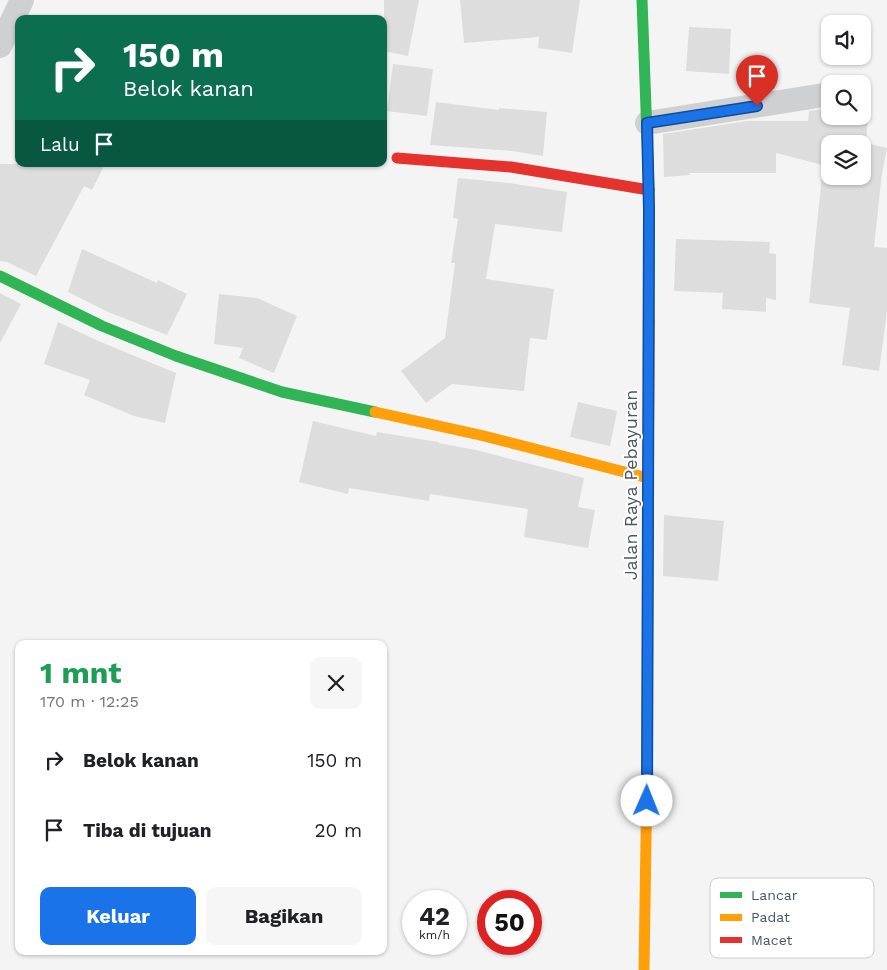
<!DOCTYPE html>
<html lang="id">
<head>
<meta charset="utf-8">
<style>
	:root { --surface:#fff; --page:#f6f6f6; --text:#202124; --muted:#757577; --accent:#1a73e8 }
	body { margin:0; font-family:"Work Sans",sans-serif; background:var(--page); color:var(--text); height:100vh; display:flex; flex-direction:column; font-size:19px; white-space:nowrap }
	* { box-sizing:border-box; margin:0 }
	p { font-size:16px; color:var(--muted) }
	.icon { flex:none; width:28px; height:28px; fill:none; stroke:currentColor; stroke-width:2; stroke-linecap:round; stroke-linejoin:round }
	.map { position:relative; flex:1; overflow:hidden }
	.side { position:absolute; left:15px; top:640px; width:372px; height:315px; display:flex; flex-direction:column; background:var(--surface); border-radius:10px; box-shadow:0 1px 4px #0004 }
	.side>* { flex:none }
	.banner { position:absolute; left:15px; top:15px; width:372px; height:152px; border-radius:10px; box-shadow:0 1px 4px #0004; background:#0b6e4f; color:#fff; overflow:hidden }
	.fabs { position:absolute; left:821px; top:15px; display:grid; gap:10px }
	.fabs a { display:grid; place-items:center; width:50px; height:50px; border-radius:10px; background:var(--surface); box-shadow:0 1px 4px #0004; font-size:25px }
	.speed { position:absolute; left:402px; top:890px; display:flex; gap:10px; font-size:25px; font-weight:700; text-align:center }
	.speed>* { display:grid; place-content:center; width:65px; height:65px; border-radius:50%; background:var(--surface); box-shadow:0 1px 4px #0004; line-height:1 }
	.speed small { font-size:12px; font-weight:400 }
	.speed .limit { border:8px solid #d22; background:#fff; color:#111 }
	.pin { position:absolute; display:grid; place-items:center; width:42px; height:42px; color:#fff; margin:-51px -21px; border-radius:50% 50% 50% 0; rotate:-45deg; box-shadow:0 0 5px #0007 }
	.pin .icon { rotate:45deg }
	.me { position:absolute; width:55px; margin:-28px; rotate:1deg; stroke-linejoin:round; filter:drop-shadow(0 0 4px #0008) }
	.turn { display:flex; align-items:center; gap:18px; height:105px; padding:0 25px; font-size:22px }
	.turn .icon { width:65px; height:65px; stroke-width:2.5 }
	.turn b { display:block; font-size:35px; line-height:42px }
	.then { display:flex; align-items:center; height:48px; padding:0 25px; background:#0003; gap:10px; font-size:19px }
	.round { display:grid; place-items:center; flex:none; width:52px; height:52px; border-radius:10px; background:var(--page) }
	.summary { display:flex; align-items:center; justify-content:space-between; height:85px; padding:0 25px }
	h1 { font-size:30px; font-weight:700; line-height:38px; color:#1e9e55 }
	.button { display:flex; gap:10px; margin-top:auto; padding:10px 25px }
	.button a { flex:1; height:58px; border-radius:10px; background:var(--accent); color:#fff; font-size:20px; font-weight:700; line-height:58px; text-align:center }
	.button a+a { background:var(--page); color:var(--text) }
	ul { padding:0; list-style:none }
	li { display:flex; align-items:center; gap:15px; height:70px; padding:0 25px }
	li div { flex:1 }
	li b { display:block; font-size:19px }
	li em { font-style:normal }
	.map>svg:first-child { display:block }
</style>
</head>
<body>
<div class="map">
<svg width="887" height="970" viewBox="0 0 887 970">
	<rect width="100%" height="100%" fill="#f4f4f4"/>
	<!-- building -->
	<path fill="#ddddde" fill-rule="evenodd" d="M384 0H419L408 56 384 51Z
		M460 0H580L572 53 538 48 539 37 464 43Z
		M689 27 731 29 729 74 686 71Z
		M393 64 433 69 427 116 387 111Z
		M436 102 499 110V108L547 112 543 156 512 151 430 145Z
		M862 103 869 104 866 143 887 148 882 173 874 247 887 248V311L879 371 842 365 850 308 809 303 823 165 776 153V173H689L690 175 664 177 663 134 747 121H808L809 111 830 108V116H862ZM830 144H862V176H830Z
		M0 164H105L92 190 84 186 36 276 7 262 0 261Z
		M458 178 509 183 567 192 562 232 495 224 486 279 554 289 547 340 530 338 524 391 452 384 426 403 401 371 445 338 455 263H451L458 219 453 218Z
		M676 239 770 242 769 253 776 254V300L766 298V312L722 309 723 293 674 291Z
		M82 249 157 283 158 280 187 294 167 335 108 312 68 292Z
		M0 293 21 304 0 343Z
		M219 294 257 298 297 316 274 373 239 358 243 348 214 344Z
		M58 322 96 340 176 373 165 423 134 416 84 395 90 380 44 364Z
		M578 402 617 411 610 446 570 437Z
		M313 421 376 436 377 432 438 442V443L476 450 584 478 578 507 595 510 588 548 524 537 528 509 430 494 429 501 349 488 348 494 299 482Z
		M664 515 724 521 718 581 663 576Z"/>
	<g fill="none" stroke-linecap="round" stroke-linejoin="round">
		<!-- street -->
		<path stroke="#ced0d2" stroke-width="24" d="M0 46 22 0
			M647 123 830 94"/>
		<!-- fast -->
		<path stroke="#30b455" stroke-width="11" d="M642 0 649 190V322
			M0 276 102 326 176 356 282 392 375 412
			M647 774 648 538"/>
		<!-- slow -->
		<path stroke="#ff9f0a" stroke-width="11" d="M375 412 480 435 648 478
			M644 970 647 774"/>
		<!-- jam -->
		<path stroke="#e5322d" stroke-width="11" d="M397 158 511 167 649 190
			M648 538 649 322"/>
	</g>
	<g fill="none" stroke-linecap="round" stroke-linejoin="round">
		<defs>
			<path id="route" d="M647 801 649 209 647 123 757 106"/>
		</defs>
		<!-- route casing -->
		<use href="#route" stroke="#114b97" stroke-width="12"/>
		<!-- route -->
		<use href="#route" stroke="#1a73e8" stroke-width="9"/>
	</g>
	<g text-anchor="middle" stroke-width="4" stroke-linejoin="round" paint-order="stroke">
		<!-- street labels -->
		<g font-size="18" fill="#4a5661" stroke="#fff">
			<text transform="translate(631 485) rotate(-90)" y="6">Jalan Raya Pebayuran</text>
		</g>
	</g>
	<!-- legend -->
	<rect x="710" y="878" width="164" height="80" rx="8" fill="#fff" stroke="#c9ccd0" stroke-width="1"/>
	<rect x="720" y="892" width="22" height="6" fill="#30b455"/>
	<rect x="720" y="914" width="22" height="7" fill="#ff9f0a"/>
	<rect x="720" y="937" width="22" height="6" fill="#e5322d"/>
	<g font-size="14" fill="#4a5661">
		<text x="751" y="900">Lancar</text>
		<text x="751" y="922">Padat</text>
		<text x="751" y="945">Macet</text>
	</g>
</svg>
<div class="fabs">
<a><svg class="icon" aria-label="sound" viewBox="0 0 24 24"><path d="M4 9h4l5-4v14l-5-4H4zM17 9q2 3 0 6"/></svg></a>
<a><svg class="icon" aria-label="search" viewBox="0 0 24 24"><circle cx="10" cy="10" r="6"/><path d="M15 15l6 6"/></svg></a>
<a><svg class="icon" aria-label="layers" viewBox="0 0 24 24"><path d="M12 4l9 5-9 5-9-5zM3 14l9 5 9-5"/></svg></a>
</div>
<div class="speed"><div>42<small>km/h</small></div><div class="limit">50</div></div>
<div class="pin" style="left:757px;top:106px;background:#d93025"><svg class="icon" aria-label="arrive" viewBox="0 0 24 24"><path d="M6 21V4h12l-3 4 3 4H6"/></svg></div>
<svg class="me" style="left:647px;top:801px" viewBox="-20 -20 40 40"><circle r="19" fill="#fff"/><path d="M0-13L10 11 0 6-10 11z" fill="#1a73e8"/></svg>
<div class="banner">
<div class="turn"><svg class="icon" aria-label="right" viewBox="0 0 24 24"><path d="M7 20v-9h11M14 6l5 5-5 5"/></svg><div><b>150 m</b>Belok kanan</div></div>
<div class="then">Lalu<svg class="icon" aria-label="arrive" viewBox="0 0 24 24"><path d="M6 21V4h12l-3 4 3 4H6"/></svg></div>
</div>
<section class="side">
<div class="summary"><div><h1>1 mnt</h1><p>170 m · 12:25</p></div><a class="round"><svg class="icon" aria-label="close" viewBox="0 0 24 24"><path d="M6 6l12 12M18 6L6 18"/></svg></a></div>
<ul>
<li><svg class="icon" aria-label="right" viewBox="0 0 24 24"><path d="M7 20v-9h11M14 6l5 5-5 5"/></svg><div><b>Belok kanan</b></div><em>150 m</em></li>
<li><svg class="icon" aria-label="arrive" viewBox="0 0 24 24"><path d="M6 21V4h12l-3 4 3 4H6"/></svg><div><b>Tiba di tujuan</b></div><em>20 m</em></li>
</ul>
<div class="button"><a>Keluar</a><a>Bagikan</a></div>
</section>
</div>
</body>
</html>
